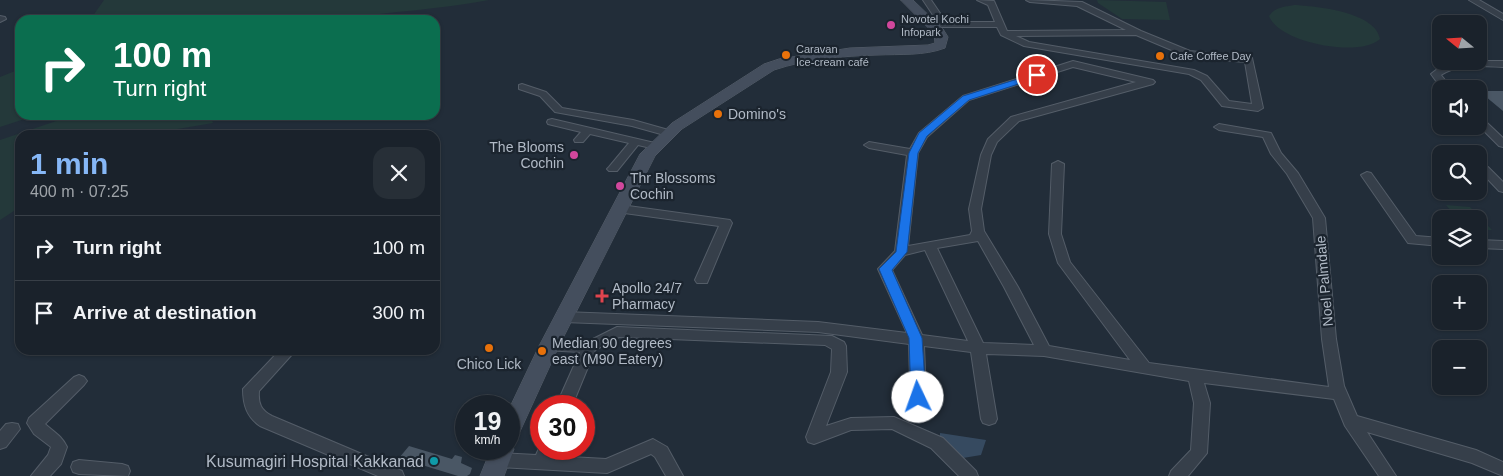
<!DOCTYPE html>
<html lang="en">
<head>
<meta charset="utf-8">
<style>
	:root { --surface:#1a222b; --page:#272f37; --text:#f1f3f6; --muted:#9fa4a9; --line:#383f47; --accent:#86b7f6 }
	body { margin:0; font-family:Helvetica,sans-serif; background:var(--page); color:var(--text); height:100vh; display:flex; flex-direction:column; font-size:19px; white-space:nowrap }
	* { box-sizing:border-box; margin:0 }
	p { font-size:16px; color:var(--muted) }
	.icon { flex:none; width:28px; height:28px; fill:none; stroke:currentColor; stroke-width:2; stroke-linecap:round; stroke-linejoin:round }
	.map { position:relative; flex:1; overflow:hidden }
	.sheet { position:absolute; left:15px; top:130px; width:425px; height:225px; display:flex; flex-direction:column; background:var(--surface); border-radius:15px; box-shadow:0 1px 4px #0004,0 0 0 1px var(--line) }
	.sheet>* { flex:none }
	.hud { position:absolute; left:15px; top:15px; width:425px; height:105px; border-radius:15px; box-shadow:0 1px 4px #0004,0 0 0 1px var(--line); background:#0b6e4f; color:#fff; overflow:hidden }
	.needle { width:32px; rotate:288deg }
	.tools { position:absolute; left:1432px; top:15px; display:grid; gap:10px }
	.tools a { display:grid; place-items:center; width:55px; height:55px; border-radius:10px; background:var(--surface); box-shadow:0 1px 4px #0004,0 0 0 1px var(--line); font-size:25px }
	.speed { position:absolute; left:455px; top:395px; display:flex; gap:10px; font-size:25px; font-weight:700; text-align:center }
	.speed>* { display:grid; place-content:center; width:65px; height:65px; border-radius:50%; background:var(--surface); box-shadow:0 1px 4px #0004,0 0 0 1px var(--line); line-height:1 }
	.speed small { font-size:12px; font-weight:400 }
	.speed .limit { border:8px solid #d22; background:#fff; color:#111 }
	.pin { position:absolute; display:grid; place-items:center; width:42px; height:42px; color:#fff; margin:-21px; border:2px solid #fff; border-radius:50%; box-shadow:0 1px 5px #0007 }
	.me { position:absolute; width:55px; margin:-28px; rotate:357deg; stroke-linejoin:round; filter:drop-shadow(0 0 4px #0008) }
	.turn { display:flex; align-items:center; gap:18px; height:105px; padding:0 15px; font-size:22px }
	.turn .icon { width:65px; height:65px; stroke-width:2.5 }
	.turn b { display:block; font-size:35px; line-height:42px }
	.round { display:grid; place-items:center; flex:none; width:52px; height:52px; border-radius:15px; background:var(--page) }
	.head { display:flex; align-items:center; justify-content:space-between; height:85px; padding:0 15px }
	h1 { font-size:30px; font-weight:700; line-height:38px; color:var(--accent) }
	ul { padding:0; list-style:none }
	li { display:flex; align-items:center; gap:15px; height:65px; padding:0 15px; border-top:1px solid var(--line) }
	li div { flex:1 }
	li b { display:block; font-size:19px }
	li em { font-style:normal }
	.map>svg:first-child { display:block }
</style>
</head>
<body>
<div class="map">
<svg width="1503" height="476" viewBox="0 0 1503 476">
	<rect width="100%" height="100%" fill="#222d39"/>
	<!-- green -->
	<path fill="#24393a" d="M104 0H489C439 10 388 11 338 20H90Z
		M1097 0 1166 2 1170 20 1122 19 1098 3Z
		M1294 5C1316 6 1376 12 1380 39 1360 58 1279 43 1269 16 1275 7 1284 7 1294 5Z
		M20 69V115H37L0 127V77Z
		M74 115H210L213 123 142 135H20V207L0 220V140Z
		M1446 205 1470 207 1492 230H1479V219H1458Z"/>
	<!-- water -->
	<path fill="#364a60" d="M940 433 986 440 981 455 963 458 940 439Z"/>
	<!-- building -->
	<path fill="#4a5765" d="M1479 91H1503V111Z
		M409 446 452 459 455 455 462 457 461 463 472 468 470 474 467 476H458L399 458Z"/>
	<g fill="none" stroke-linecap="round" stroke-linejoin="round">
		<defs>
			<path id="minor" d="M923 0H931L946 22H995L988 5 977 0 994 1 1007 31 1126 30 1077 6 1030 2 1026 0 1082 2 1141 31 1190 51 1252 58 1263 108 1258 111 1222 106 1201 80 1189 74 1024 46 1001 35 997 27H941ZM1136 35 1188 57 1245 62 1252 104 1229 101 1207 76 1194 70 1029 42 1016 36Z
				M1469 0H1479L1503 14V20Z
				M0 16 5 17 6 19 0 22Z
				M1073 61 1153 80 1155 82 1153 84 1019 121 997 142 991 155 981 209 984 231 1018 287 1049 346 1130 360 1058 263 1049 234 1052 164 1058 161 1064 164 1061 234 1070 262 1149 363 1329 387 1322 339 1313 218 1287 174 1271 154 1263 137 1219 130 1214 127 1219 124 1271 133 1281 153 1298 173 1325 218 1336 339 1344 386 1357 416 1476 450 1503 462V476L1472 463 1367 432 1396 476H1379L1345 426 1334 399 1204 383 1210 403 1207 453 1188 476H1169L1171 471 1191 450 1194 403 1189 381 1044 356 986 354 997 419 995 423 989 425 983 423 981 419 971 352 924 346 927 417 925 421 919 423 913 421 911 417 909 344 818 332 564 322 559 320 557 317 559 314 564 312 818 322 907 333 878 269 895 251 907 155 869 148 864 145 869 142 910 149 919 133 963 96ZM1073 67 1136 82 1011 117 988 139 981 155 969 209 972 231 970 235 908 246 918 153 927 137 969 100ZM978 241 1004 287 1034 345 983 343 937 248ZM925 250 968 341 922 335 892 270 905 255Z
				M1459 61H1503V67C1482 66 1459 63 1441 75L1452 89H1442L1431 74 1440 67Z
				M522 84 546 92 562 108 633 120 672 131 673 133 668 136 632 126 555 112 540 96 519 89V85Z
				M1479 118 1483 119 1503 138V147L1499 146 1479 126Z
				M552 119 659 144 660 146 655 149 638 145 617 171H609L607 169 609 167 629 143 590 134 583 142H575L574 140 581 132 548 124 547 122 548 120Z
				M1484 166 1488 167 1503 182V192L1499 191 1480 171V167Z
				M1367 172 1371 173 1416 236 1441 238V246L1408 243 1361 175Z
				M621 205 730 220 732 223 707 283H697L695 280 719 226 617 212 615 209Z
				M1479 240 1503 241V249L1479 248Z
				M617 327 832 336 844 342 846 346 847 372 826 426 851 418 894 417 943 438 976 471 978 476H959L931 448 892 429 851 430 814 444 808 442 806 437 831 372 832 349 825 345 619 337 595 350 572 406H556L580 352 544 350 542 346 544 342H587Z
				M280 350H296L259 391C258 404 261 410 272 416L402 471 404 476H378L260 426C247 417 243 405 243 389Z
				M79 375 84 377 87 381 84 385 45 424C54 432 62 436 67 447L61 464 50 476H31L48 455 51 447 34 434 27 423 29 418 74 377Z
				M12 423 18 424 20 429 6 447 0 449V431L6 424Z
				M653 439 667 447 683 476H666L655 457 651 454 607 473 498 467 492 465 490 460 492 455 498 453 536 455 541 444V449H555L552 456 606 459Z
				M79 460 122 464 128 466 130 471 128 476 79 474 73 472 71 467 73 462Z"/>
			<path id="secondary" d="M901 0H913L943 29 948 37 945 48C924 56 900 54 877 55 843 56 806 59 774 70L682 129 655 156 559 346 517 438 509 441V409L539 346 640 154 672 123 764 64 779 59 850 48 928 45 935 43 934 34Z
				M509 442 514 449 504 476H480L491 449H509Z"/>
		</defs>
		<!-- minor casing -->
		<use href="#minor" stroke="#545d68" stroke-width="2"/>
		<!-- secondary casing -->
		<use href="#secondary" stroke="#545d68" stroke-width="1"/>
		<!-- minor -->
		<use href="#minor" fill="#363f4a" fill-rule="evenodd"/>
		<!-- secondary -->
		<use href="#secondary" fill="#444e5d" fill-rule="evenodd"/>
	</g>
	<!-- route -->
	<path fill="#1a73e8" stroke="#114b97" d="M1037 73 1040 74V77L969 100 927 136 918 153 907 252 892 270 922 338 926 397 923 401 918 403 914 401 911 397 909 338 879 269 896 252 909 153 919 133 963 96Z"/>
	<!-- markers -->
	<g fill="#d1479c" stroke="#1b242e" stroke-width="2">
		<circle cx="891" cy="25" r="5"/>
		<circle cx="574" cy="155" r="5"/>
		<circle cx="620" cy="186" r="5"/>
	</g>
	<g fill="#e8710a" stroke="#1b242e" stroke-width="2">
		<circle cx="786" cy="55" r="5"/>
		<circle cx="1160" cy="56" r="5"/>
		<circle cx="718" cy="114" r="5"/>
		<circle cx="489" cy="348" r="5"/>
		<circle cx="542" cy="351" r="5"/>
	</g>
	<path fill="#e0444e" stroke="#1b242e" stroke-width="2" d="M599.5 288.5h5v5h5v5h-5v5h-5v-5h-5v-5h5z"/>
	<circle fill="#0f9aa8" stroke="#1b242e" stroke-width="2" cx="434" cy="461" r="5"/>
	<g text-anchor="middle" stroke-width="4.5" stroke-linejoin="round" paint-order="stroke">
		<!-- far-poi labels -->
		<g font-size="11" fill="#b1bac6" stroke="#1b242e" text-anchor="start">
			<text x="901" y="23">Novotel Kochi<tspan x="901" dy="13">Infopark</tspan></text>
			<text x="796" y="53">Caravan<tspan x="796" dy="13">Ice-cream café</tspan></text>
			<text x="1170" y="60">Cafe Coffee Day</text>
		</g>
		<!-- poi labels -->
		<g font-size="14" fill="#b1bac6" stroke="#1b242e" text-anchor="start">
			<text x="728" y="119">Domino's</text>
			<text x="564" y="152" text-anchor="end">The Blooms<tspan x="564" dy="16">Cochin</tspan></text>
			<text x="630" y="183">Thr Blossoms<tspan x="630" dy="16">Cochin</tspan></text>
			<text x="612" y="293">Apollo 24/7<tspan x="612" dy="16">Pharmacy</tspan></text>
			<text x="552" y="348">Median 90 degrees<tspan x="552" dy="16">east (M90 Eatery)</tspan></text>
			<text x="489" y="369" text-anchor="middle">Chico Lick</text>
		</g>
		<!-- street labels -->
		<g font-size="14" fill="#b1bac6" stroke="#1b242e">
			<text transform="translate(1324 281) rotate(-95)" y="5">Noel Palmdale</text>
		</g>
		<!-- near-poi labels -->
		<g font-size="16" fill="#b1bac6" stroke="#1b242e" text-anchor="end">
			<text x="424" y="467">Kusumagiri Hospital Kakkanad</text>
		</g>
	</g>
</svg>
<div class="tools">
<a><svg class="needle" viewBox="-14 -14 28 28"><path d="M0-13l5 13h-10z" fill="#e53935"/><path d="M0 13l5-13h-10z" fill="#9fa4a9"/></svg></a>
<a><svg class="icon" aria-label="sound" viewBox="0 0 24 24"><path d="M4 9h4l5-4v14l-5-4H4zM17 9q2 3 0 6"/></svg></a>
<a><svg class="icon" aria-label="search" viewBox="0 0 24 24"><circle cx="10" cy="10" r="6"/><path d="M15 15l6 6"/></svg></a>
<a><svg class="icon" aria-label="layers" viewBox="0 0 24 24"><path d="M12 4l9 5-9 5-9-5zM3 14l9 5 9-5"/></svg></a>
<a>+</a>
<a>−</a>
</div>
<div class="speed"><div>19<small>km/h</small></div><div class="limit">30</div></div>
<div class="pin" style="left:1037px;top:75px;background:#d93025"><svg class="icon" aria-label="arrive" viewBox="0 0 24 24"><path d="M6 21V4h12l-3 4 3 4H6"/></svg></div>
<svg class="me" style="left:918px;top:397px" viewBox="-20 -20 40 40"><circle r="19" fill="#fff"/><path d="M0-13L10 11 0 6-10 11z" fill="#1a73e8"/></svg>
<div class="hud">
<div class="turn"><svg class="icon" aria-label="right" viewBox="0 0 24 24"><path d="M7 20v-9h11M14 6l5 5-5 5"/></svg><div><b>100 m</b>Turn right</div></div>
</div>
<section class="sheet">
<div class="head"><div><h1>1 min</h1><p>400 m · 07:25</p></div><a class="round"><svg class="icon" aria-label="close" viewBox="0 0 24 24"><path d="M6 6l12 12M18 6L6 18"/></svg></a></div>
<ul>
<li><svg class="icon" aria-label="right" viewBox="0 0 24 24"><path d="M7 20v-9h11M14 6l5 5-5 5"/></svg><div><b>Turn right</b></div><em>100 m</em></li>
<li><svg class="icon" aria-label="arrive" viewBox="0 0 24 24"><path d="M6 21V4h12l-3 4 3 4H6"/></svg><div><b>Arrive at destination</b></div><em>300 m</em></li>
</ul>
</section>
</div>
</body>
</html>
